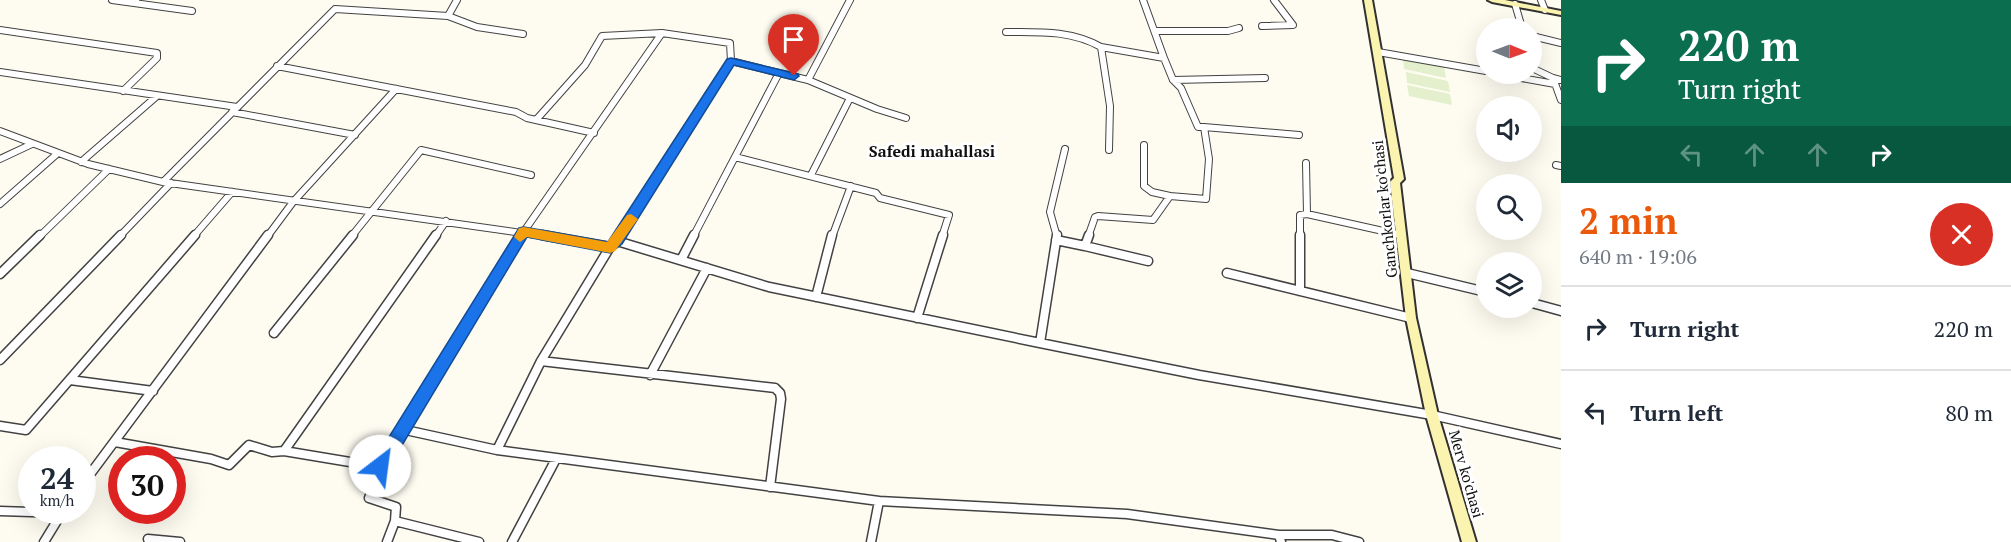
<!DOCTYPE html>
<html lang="en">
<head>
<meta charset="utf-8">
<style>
	:root { --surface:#fff; --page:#f2f2f3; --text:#1f2937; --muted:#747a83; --line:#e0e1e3; --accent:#ea580c }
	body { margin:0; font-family:"PT Serif",serif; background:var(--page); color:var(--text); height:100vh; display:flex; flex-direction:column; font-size:22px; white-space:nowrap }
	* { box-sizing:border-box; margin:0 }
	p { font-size:20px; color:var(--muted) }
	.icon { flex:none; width:33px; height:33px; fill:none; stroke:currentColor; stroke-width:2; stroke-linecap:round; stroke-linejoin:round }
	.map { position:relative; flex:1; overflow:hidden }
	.drawer { display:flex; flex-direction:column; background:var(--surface); width:450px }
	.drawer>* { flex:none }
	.banner { background:#0b6e4f; color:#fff; overflow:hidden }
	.needle { width:39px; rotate:91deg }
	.tools { position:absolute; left:1476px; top:18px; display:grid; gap:12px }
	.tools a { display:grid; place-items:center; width:66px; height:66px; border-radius:50%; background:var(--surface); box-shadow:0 6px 24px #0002; font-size:30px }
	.speed { position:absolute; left:18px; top:446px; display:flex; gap:12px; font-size:30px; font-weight:700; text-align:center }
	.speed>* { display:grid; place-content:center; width:78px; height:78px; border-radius:50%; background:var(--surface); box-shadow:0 6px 24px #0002; line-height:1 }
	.speed small { font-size:15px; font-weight:400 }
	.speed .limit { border:9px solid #d22; background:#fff; color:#111 }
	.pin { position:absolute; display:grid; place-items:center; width:51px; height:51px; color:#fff; margin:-62px -26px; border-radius:50% 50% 50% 0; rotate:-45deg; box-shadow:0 0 6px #0007 }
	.pin .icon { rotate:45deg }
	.me { position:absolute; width:66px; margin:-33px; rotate:30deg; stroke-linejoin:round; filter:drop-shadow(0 0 4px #0008) }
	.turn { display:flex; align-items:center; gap:21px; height:126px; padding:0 18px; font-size:27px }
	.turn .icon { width:78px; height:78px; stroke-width:2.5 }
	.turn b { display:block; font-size:42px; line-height:51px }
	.lanes { display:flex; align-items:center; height:57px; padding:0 18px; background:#0003; justify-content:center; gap:30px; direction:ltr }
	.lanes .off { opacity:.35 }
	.round { display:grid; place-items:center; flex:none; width:63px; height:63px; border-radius:32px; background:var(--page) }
	.headline { display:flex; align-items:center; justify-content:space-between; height:102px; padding:0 18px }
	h1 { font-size:36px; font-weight:700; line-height:45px; color:var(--accent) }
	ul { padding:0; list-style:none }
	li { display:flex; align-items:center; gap:18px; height:84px; padding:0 18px; border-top:2px solid var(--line) }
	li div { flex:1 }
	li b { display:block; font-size:22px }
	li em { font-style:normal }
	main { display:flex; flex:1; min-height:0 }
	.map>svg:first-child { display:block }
</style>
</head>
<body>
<main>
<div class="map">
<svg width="1561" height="542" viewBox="0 0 1561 542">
	<rect width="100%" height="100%" fill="#fefcf1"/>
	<!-- pitch -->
	<path fill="#e3efcd" d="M1403 59 1444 67 1446 78 1404 69Z
		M1406 72 1448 81 1450 92 1407 83Z
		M1407 85 1450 94 1452 105 1409 96Z"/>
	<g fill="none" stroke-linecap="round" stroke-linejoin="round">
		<defs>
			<path id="street-far1" d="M112 0 134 3 136 1
				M1541 0 1545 10
				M134 3 192 11
				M1515 4 1522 28
				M448 16 477 27 523 34
				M1262 26 1293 25 1274 0
				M0 30 157 53V58L123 91
				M1156 31H1228L1239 28
				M1006 32C1039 32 1071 30 1101 47
				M1532 36 1561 43
				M1378 52 1486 71
				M1164 58 1173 80 1265 78
				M277 66 516 112 527 118 594 133
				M1532 68 1553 78
				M0 72 237 107
				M1499 74 1555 84
				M808 80 877 109 906 118
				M1173 80 1181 88 1198 127H1204
				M1561 80 1553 78 1561 100
				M232 112 355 135
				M536 120 585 65 602 36 662 33
				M0 131 88 164 163 182 550 237
				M1144 145V186L1152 192 1170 196
				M1109 150 1110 106 1101 47 1164 58 1143 0
				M735 157 876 193 880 198 949 215 942 237
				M0 159 32 144
				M81 162 157 96
				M1306 163 1307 214
				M1556 165 1561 166
				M811 175 850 98
				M163 182 335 9 448 16 457 0
				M0 204 58 153
				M39 237 109 169
				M119 237 171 183
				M193 237 232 192
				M267 237 293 202 396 89
				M351 237 421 150 531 175
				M435 237 446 221
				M520 237 662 33 730 43 731 61
				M620 237 731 61 779 73
				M693 237 779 73 808 80 850 0
				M832 237 851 186
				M1057 237 1050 212 1065 149
				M1088 237 1095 217 1098 216 1153 220 1170 196 1206 199 1209 159 1204 127 1299 135
				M1300 237V215L1307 214 1401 235"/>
			<path id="street" d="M542 235 610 247
				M1057 235 1040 343 1199 375 1432 415 1561 444
				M1300 235V291
				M1056 240 1085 246 1089 235
				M617 241 621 235
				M1085 246 1148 261
				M681 260 694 235
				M1227 273 1411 318
				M1407 273 1486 292
				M0 274 40 235
				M816 297 832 235
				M1532 303 1561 311
				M917 318 943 235
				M274 333 353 235
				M0 360 121 235
				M541 361 775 388 780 393 781 399 770 487
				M650 375 707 268
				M70 380 153 391
				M0 426 26 430 195 235
				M401 429 497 450
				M115 442 211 459 229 465 249 445 272 452 284 451
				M380 467 284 451 436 235
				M82 485 268 235
				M879 501 1127 514 1279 535 1281 542
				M0 511 62 513
				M395 521 479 542
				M1279 535H1332L1359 542
				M148 539 180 542
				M44 542 63 511
				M387 542 395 521 396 507 369 498 380 467 521 235
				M512 542 556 459
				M871 542 879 501 497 450 541 361 610 247 617 241 769 287 1040 343"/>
			<path id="secondary" d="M1364 0H1372L1404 179 1400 183 1416 318 1438 415 1476 542H1462L1426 415 1406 318 1390 182 1394 178Z
				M1488 0H1505L1561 11V15L1492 2Z"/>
		</defs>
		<!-- street-far1 casing -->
		<use href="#street-far1" stroke="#424242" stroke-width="8"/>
		<!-- street casing -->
		<use href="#street" stroke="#424242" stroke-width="11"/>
		<!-- secondary casing -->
		<use href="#secondary" stroke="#313131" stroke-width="4"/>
		<!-- street-far1 -->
		<use href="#street-far1" stroke="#fff" stroke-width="6"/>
		<!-- street -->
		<use href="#street" stroke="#fff" stroke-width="8"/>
		<!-- secondary -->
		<use href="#secondary" fill="#fbf3b0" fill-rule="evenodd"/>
	</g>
	<!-- route -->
	<path fill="#1a73e8" stroke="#114b97" stroke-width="1.5" d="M731 58 798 74 799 76 794 80 734 65 622 244 610 253 527 237 386 472 380 474 374 472 372 466 374 461 519 228 524 227 608 242 727 59Z"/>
	<!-- slow -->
	<path fill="#f59e0b" d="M631 214 638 219 615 251 610 253 527 237 520 242 514 237 519 228 524 227 607 242 627 215Z"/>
	<g text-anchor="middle" stroke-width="6" stroke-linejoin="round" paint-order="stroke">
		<!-- street labels -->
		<g font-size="15" fill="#0f0f0f" stroke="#fff">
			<text transform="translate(1385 209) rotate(-96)" y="5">Ganchkorlar ko'chasi</text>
			<text transform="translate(1466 474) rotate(74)" y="5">Merv ko'chasi</text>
		</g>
		<!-- neighbourhood labels -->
		<g font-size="16" font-weight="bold" fill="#0f0f0f" stroke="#fff">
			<text x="932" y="157">Safedi mahallasi</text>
		</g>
	</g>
</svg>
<div class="tools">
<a><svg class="needle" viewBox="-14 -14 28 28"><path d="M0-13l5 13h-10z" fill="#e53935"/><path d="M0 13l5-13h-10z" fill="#747a83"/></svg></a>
<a><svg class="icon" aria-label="sound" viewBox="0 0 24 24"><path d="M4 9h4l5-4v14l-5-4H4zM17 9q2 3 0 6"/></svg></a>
<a><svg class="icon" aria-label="search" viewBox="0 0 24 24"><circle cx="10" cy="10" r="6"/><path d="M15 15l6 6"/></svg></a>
<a><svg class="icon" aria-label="layers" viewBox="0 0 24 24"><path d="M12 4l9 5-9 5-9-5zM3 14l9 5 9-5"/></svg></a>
</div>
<div class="speed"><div>24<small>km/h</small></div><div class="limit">30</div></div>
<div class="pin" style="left:794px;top:76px;background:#d93025"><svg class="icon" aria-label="arrive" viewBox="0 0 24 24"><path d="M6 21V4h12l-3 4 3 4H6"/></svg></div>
<svg class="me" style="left:380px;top:466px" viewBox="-20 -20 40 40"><circle r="19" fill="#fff"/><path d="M0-13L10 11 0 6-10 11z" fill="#1a73e8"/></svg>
</div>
<section class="drawer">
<div class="banner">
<div class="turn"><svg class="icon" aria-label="right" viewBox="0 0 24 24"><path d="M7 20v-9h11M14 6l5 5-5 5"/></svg><div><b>220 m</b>Turn right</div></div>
<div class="lanes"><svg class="icon off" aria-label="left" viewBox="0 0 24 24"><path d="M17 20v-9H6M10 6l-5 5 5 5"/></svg><svg class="icon off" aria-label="ahead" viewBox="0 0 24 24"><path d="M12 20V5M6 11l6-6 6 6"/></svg><svg class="icon off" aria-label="ahead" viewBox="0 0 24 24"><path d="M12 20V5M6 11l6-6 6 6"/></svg><svg class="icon" aria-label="right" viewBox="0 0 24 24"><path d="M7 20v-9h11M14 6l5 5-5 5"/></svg></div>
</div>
<div class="headline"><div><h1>2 min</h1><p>640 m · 19:06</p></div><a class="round" style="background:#d93025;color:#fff"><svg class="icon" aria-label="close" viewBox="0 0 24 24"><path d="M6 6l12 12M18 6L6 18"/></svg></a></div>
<ul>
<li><svg class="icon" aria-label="right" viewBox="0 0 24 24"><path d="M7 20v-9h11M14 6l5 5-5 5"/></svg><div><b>Turn right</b></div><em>220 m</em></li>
<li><svg class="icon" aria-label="left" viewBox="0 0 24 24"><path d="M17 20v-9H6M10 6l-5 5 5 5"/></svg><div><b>Turn left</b></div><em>80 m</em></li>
</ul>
</section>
</main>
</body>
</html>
